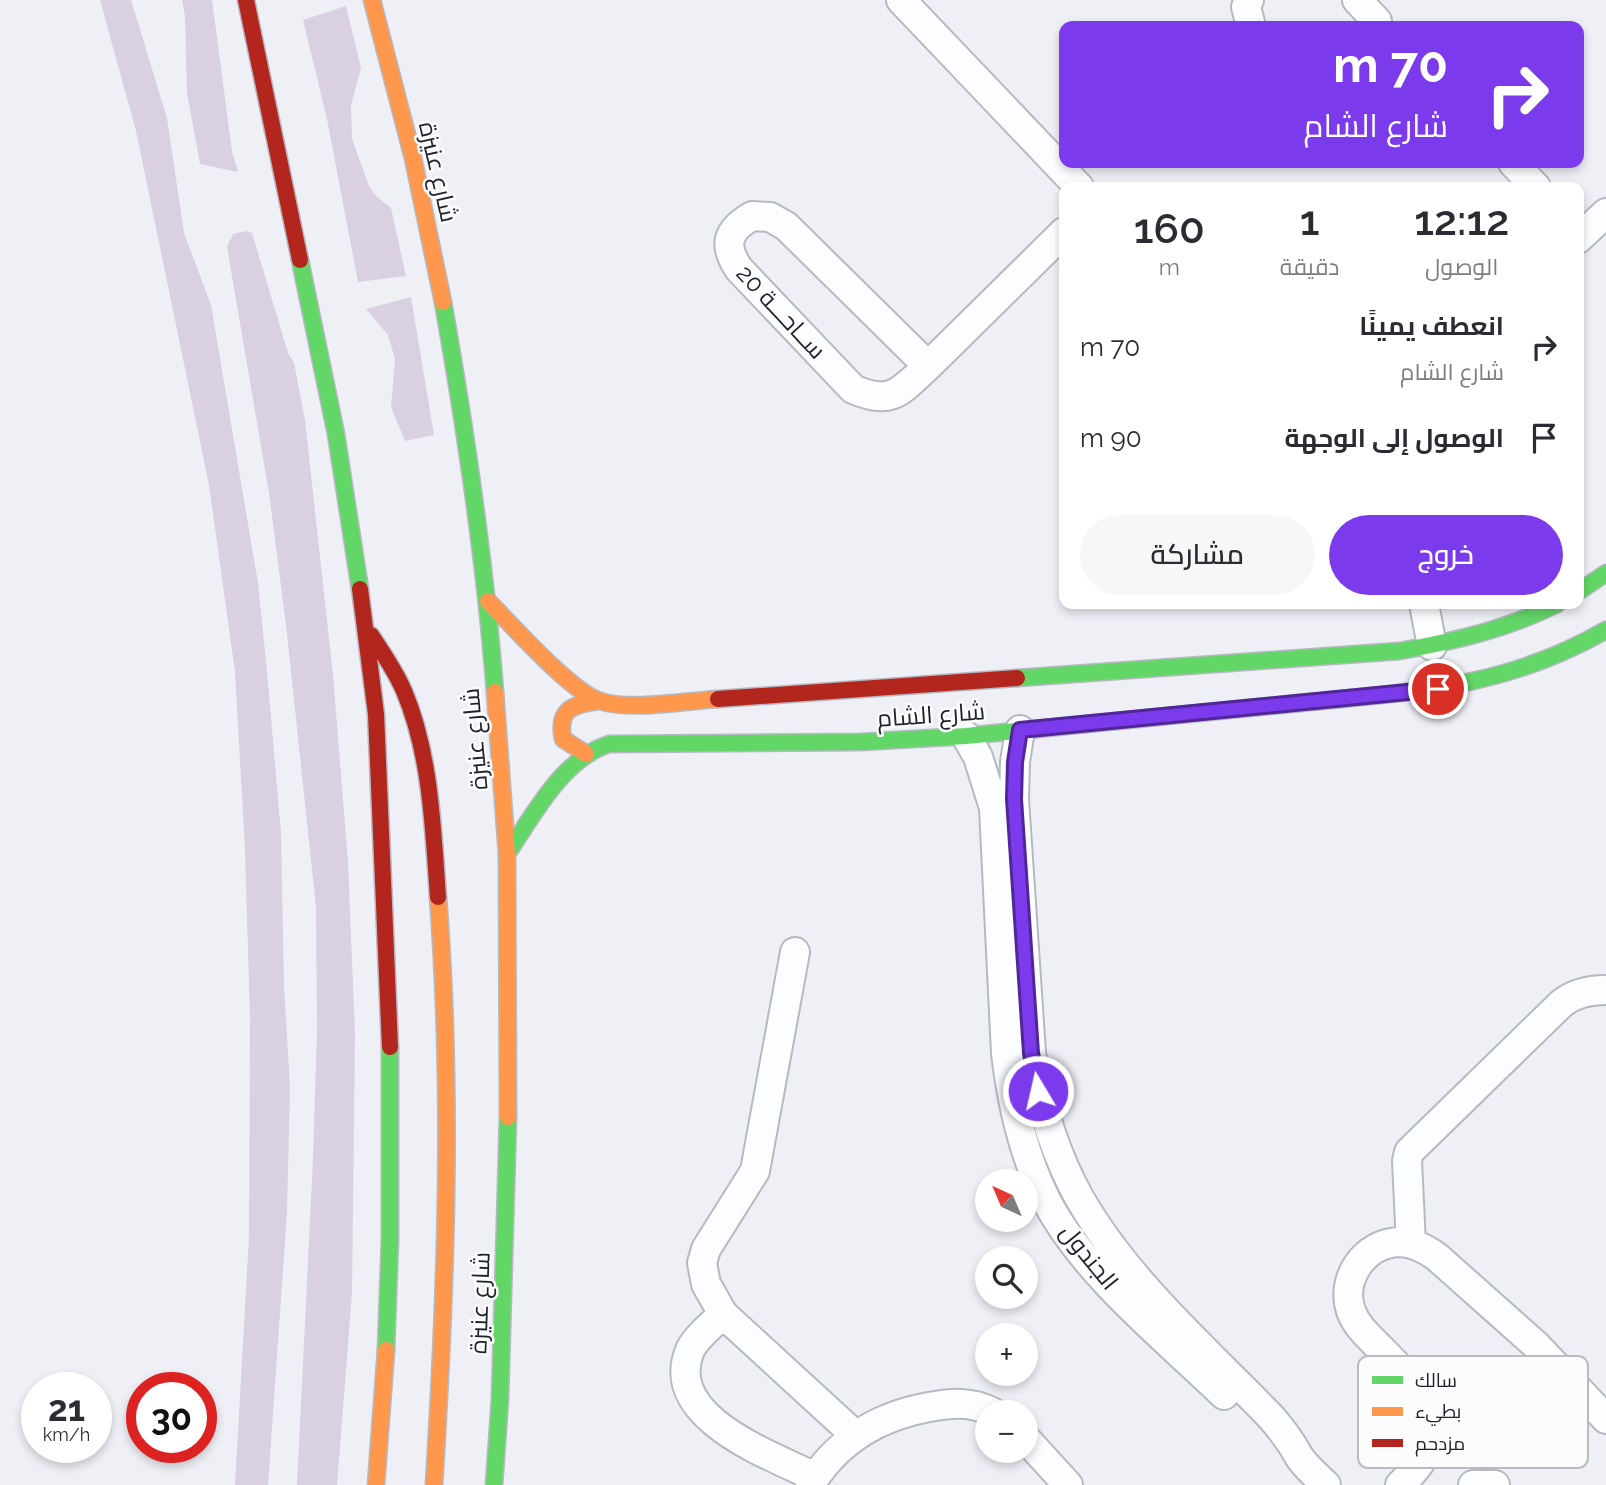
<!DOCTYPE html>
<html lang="ar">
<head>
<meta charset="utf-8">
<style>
	:root { --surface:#fff; --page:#f7f7f7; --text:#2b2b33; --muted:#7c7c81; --accent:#7c3aed }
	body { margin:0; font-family:Raleway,Cairo,sans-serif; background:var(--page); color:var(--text); direction:rtl; height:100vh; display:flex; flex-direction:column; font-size:26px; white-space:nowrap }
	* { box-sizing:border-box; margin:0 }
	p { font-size:23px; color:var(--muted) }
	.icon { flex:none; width:38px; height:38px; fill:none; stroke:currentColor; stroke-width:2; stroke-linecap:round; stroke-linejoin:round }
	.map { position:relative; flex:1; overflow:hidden; direction:ltr }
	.panel { position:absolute; left:1059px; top:182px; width:525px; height:427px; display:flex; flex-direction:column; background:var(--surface); border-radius:14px; box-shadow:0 4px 10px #0003; direction:rtl }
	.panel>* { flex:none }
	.guide { position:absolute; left:1059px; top:21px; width:525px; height:147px; border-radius:14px; box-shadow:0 4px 10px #0003; direction:rtl; background:#7c3aed; color:#fff; overflow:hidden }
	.needle { width:46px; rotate:316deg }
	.fabs { position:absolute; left:975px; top:1169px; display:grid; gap:14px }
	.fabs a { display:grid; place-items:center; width:63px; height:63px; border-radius:50%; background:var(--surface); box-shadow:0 4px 10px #0003; font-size:35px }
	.speed { position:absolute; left:21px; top:1372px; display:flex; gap:14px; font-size:35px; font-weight:700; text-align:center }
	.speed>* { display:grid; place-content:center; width:91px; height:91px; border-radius:50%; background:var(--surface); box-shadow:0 4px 10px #0003; line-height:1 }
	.speed small { font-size:18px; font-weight:400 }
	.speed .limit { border:10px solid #d22; background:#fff; color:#111 }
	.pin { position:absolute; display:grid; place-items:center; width:60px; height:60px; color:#fff; margin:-30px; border:4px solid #fff; border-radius:50%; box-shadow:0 2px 7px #0007 }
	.me { position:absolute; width:77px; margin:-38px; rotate:351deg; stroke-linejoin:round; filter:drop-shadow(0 0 5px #0008) }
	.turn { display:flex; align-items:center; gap:24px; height:147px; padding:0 21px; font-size:32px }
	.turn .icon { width:91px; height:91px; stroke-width:2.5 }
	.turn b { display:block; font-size:49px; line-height:60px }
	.eta { display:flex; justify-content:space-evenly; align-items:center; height:119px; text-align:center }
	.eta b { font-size:42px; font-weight:600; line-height:49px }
	.button { display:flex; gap:14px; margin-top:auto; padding:14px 21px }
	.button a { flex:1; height:80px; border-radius:42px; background:var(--accent); color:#fff; font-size:28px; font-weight:600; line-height:80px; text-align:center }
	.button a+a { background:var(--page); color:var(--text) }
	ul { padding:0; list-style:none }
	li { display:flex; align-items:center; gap:21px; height:91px; padding:0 21px }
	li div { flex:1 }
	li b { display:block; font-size:26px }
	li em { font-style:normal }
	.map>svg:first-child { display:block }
</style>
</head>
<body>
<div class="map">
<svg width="1606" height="1485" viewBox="0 0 1606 1485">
	<rect width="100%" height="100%" fill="#eef0f6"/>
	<!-- green -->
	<path fill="#d9d0e2" d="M100 0H131L167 118 184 233 211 305 258 583 267 671 281 833 284 985 290 1087 287 1213 268 1485H235L249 1237 250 1019 245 849 235 672 209 485 136 131Z
		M182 0H212L232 151 238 172 200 164 187 93 185 16Z
		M346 6 361 68 351 105 352 139 369 186 376 196 391 208 406 276 358 282 327 119 303 20Z
		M246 231 252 233 288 353 294 363 305 420 333 675 348 862 355 1034 352 1293 337 1485H297L313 1159 317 1030 316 907 286 625 269 493 227 247 233 234Z
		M411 297 434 435 405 441 391 407 395 359 388 335 366 309Z"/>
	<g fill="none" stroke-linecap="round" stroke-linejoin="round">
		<defs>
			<path id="street" d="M901 0 1079 187
				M1249 0 1246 7 1251 26
				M1357 0 1377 21 1374 26
				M1513 163 1536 187
				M752 216 770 217 786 226 928 366C900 392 891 406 853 389L739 269C722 244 728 230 752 216Z
				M1578 239 1606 213
				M928 366 1064 232
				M1424 604 1432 646
				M1020 730 1015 762 1014 799 1031 1053C1040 1104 1054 1153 1080 1199 1127 1281 1204 1348 1269 1415 1282 1429 1291 1442 1300 1458 1307 1468 1318 1477 1326 1485
				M966 736 978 757 994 808 1006 1053C1012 1105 1023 1155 1047 1202 1084 1273 1166 1339 1224 1395
				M795 952 755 1171 706 1249 702 1263 706 1284 723 1314 855 1435
				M1411 1244 1407 1161 1409 1152 1561 1004C1574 993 1589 990 1606 990
				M723 1314C713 1324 696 1337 690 1350 662 1418 771 1455 815 1477
				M1026 1439 1068 1485
				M810 1485C837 1441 879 1416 929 1407 952 1403 971 1401 992 1412
				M1400 1485C1463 1427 1423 1392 1377 1345 1367 1335 1356 1325 1351 1311 1340 1279 1364 1244 1398 1242 1412 1242 1426 1249 1437 1257L1537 1346 1606 1419
				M1473 1485H1495"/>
			<path id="fast" d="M300 260 336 434 360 589
				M443 302C466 432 485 561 495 692
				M1578 592 1606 573
				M1017 678 1400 651C1455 641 1507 629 1557 604
				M1300 703C1412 692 1506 688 1606 630
				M507 854C533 816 562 759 609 744L861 742 966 736 1036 729
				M386 1350 390 1239V1047
				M494 1485 500 1399 508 1117"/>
			<path id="slow" d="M372 0 413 158 443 302
				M488 601C512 625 571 692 600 701 630 711 685 701 718 699
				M495 692 507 854 508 1117
				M1036 729 1300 703
				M586 754 563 739C557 709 573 704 599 701
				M376 1485 386 1350
				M434 1485C446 1289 453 1093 438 897"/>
			<path id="jam" d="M246 0 300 260
				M360 589 376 714 390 1047
				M371 635C383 653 395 670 404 691 431 755 433 829 438 897
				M718 699 1017 678"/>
		</defs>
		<!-- street casing -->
		<use href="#street" stroke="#b7b9c1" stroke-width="32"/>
		<!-- fast casing -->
		<use href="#fast" stroke="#b7b9c1" stroke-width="19"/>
		<!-- slow casing -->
		<use href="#slow" stroke="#b7b9c1" stroke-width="19"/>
		<!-- jam casing -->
		<use href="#jam" stroke="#b7b9c1" stroke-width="19"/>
		<!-- street -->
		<use href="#street" stroke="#fcfdfe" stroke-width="28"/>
		<!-- fast -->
		<use href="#fast" stroke="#63d668" stroke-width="16"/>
		<!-- slow -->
		<use href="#slow" stroke="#ff974d" stroke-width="16"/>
		<!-- jam -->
		<use href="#jam" stroke="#b3261e" stroke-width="16"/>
	</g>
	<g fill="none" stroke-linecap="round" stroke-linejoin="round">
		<defs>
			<path id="route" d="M1038 1091 1031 1053 1014 799 1015 762 1020 730 1438 689"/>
		</defs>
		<!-- route casing -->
		<use href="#route" stroke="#51269a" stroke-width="18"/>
		<!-- route -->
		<use href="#route" stroke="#7c3aed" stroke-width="12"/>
	</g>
	<g text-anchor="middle" stroke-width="5" stroke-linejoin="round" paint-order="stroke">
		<!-- street labels -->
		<g font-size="24" fill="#20232d" stroke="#fcfcfc">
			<text transform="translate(438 172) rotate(77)" y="8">شارع عنيزة</text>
			<text transform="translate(781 312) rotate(47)" y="8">ســاحـــة 20</text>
			<text transform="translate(931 715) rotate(-4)" y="8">شارع الشام</text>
			<text transform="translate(475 739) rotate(-95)" y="8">شارع عنيزة</text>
			<text transform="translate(1089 1257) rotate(51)" y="8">الجندول</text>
			<text transform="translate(480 1303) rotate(-88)" y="8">شارع عنيزة</text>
		</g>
	</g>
	<!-- legend -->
	<rect x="1358" y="1356" width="230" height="112" rx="10" fill="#fcfcfc" stroke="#babbbe" stroke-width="2"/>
	<rect x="1372" y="1376" width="31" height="8" fill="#63d668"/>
	<rect x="1372" y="1407" width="31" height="9" fill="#ff974d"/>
	<rect x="1372" y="1439" width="31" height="8" fill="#b3261e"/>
	<g font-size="19" fill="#20232d">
		<text x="1415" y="1387">سالك</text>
		<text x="1415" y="1418">بطيء</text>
		<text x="1415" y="1450">مزدحم</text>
	</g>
</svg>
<div class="fabs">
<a><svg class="needle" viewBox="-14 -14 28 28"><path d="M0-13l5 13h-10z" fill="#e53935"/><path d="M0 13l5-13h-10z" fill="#7c7c81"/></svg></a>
<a><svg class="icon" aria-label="search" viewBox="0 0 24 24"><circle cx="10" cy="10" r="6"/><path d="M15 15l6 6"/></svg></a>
<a>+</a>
<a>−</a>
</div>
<div class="speed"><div>21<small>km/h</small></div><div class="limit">30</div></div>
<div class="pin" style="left:1438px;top:689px;background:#d93025"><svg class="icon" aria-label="arrive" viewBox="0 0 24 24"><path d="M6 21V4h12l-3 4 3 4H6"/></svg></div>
<svg class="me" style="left:1038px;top:1091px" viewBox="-20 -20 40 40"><circle r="17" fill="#7c3aed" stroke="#fff" stroke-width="3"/><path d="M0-11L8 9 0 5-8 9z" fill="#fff"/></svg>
<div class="guide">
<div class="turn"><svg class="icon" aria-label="right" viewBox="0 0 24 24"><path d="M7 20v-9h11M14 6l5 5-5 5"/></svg><div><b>70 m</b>شارع الشام</div></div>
</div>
<section class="panel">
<div class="eta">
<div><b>12:12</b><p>الوصول</p></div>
<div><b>1</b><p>دقيقة</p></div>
<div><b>160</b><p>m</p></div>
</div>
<ul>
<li><svg class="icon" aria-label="right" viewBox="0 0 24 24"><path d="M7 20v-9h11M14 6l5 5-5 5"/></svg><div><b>انعطف يمينًا</b><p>شارع الشام</p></div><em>70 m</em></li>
<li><svg class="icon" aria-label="arrive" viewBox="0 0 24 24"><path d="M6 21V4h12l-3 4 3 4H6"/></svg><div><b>الوصول إلى الوجهة</b></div><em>90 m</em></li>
</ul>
<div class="button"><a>خروج</a><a>مشاركة</a></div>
</section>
</div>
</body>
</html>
